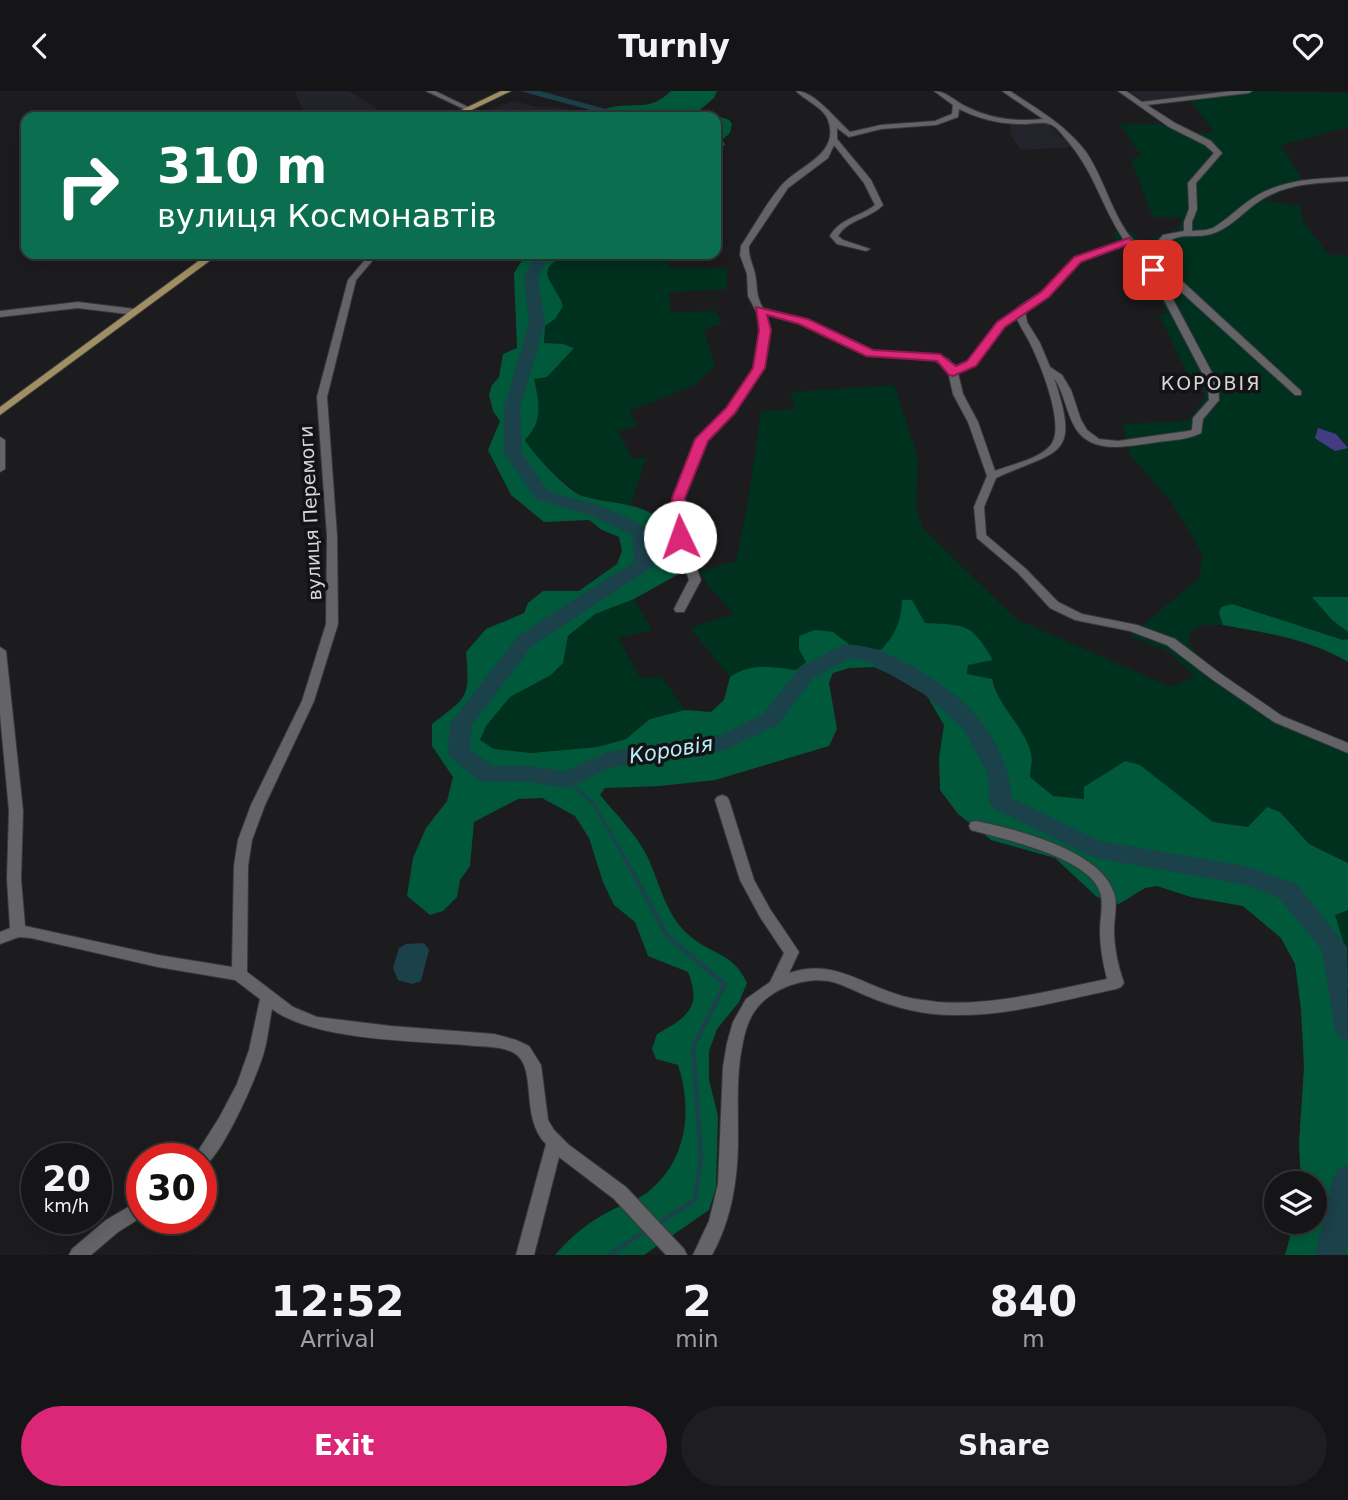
<!DOCTYPE html>
<html lang="en">
<head>
<meta charset="utf-8">
<style>
	:root { --surface:#151517; --page:#1e1e20; --text:#f1f3f6; --muted:#9d9fa1; --line:#343436; --accent:#db2777 }
	body { margin:0; font-family:"DejaVu Sans",sans-serif; background:var(--page); color:var(--text); height:100vh; display:flex; flex-direction:column; font-size:26px; white-space:nowrap }
	* { box-sizing:border-box; margin:0 }
	p { font-size:23px; color:var(--muted) }
	.icon { flex:none; width:38px; height:38px; fill:none; stroke:currentColor; stroke-width:2; stroke-linecap:round; stroke-linejoin:round }
	.map { position:relative; height:1164px; overflow:hidden }
	.sheet { display:flex; flex-direction:column; background:var(--surface); flex:1 }
	.sheet>* { flex:none }
	.guide { position:absolute; left:21px; top:21px; width:700px; height:147px; border-radius:14px; box-shadow:0 4px 18px #0003,0 0 0 2px var(--line); background:#0b6e4f; color:#fff; overflow:hidden }
	.buttons { position:absolute; left:1264px; top:1080px; display:grid; gap:14px }
	.buttons a { display:grid; place-items:center; width:63px; height:63px; border-radius:50%; background:var(--surface); box-shadow:0 4px 18px #0003,0 0 0 2px var(--line); font-size:35px }
	.speed { position:absolute; left:21px; top:1052px; display:flex; gap:14px; font-size:35px; font-weight:700; text-align:center }
	.speed>* { display:grid; place-content:center; width:91px; height:91px; border-radius:50%; background:var(--surface); box-shadow:0 4px 18px #0003,0 0 0 2px var(--line); line-height:1 }
	.speed small { font-size:18px; font-weight:400 }
	.speed .limit { border:10px solid #d22; background:#fff; color:#111 }
	.pin { position:absolute; display:grid; place-items:center; width:60px; height:60px; color:#fff; margin:-30px; border-radius:14px; box-shadow:0 4px 10px #0006 }
	.me { position:absolute; width:77px; margin:-38px; rotate:357deg; stroke-linejoin:round; filter:drop-shadow(0 0 5px #0008) }
	.turn { display:flex; align-items:center; gap:24px; height:147px; padding:0 21px; font-size:32px }
	.turn .icon { width:91px; height:91px; stroke-width:2.5 }
	.turn b { display:block; font-size:49px; line-height:60px }
	.eta { display:flex; justify-content:space-evenly; align-items:center; height:119px; text-align:center }
	.eta b { font-size:42px; font-weight:800; line-height:49px }
	.button { display:flex; gap:14px; margin-top:auto; padding:14px 21px }
	.button a { flex:1; height:80px; border-radius:42px; background:var(--accent); color:#fff; font-size:28px; font-weight:800; line-height:80px; text-align:center }
	.button a+a { background:var(--page); color:var(--text) }
	header { display:flex; justify-content:space-between; align-items:center; height:91px; padding:0 21px; background:var(--surface); font-size:32px; font-weight:800 }
	.map>svg:first-child { display:block }
</style>
</head>
<body>
<header><svg class="icon" aria-label="back" viewBox="0 0 24 24"><path d="M15 5l-7 7 7 7"/></svg>Turnly<svg class="icon" aria-label="heart" viewBox="0 0 24 24"><path d="M12 20l-8-8c-3-5 5-10 8-4 3-6 11-1 8 4z"/></svg></header>
<div class="map">
<svg width="1348" height="1164" viewBox="0 0 1348 1164">
	<rect width="100%" height="100%" fill="#1c1c1f"/>
	<!-- built -->
	<path fill="#23232c" d="M295 0H349L390 26H305Z
		M1129 0H1227L1146 11Z
		M514 10 537 16H552L614 26H471Z
		M1010 31 1047 32 1071 56 1021 59 1011 45Z"/>
	<!-- green -->
	<path fill="#00301e" d="M1233 0 1348 2V36L1281 54 1304 92 1262 109 1300 115 1303 130 1329 164H1348V506L1332 529 1348 541V548L1343 549 1309 537 1219 522 1223 534H1202L1191 539 1189 552 1209 579 1255 608 1316 643 1348 653V772L1309 753 1280 721 1248 736 1213 731 1140 674 1084 708 1053 705 1030 686 1021 639 1003 617 992 588 967 583 968 574 959 534 925 532 902 509C901 530 896 543 881 559L850 554 833 541 799 558 806 571 796 579C769 576 753 571 730 586L690 537 734 523 710 497 700 480 736 470 747 417 761 320 795 318 790 301 894 294 918 367 916 416 923 437 1016 528 1171 596 1195 585 1167 560 1130 545 1200 486 1202 462 1172 412 1129 362 1123 333 1188 330 1205 307 1200 285 1188 284 1159 224 1167 223 1156 200 1143 199 1136 182 1143 181 1141 170 1131 158 1117 156 1113 141 1134 142 1141 155 1148 156 1156 145 1178 139 1182 126H1153L1131 69 1141 65 1120 33H1172L1189 42 1214 41 1187 5Z
		M566 163H657L672 177H727V198L669 201 671 221 716 220 722 233 704 238 715 275 695 294 629 320 638 335 618 340 632 367H646L631 414 580 405 533 363 525 349C543 331 539 310 533 288L573 257 563 253H544L545 235 555 228 559 206C543 184 540 177 566 163Z
		M634 508 652 539 618 547 641 588 661 585 685 619 650 628 626 648 597 656 531 662 494 658 480 649 486 635 510 606 551 584 563 572 568 546 595 523Z
		M1348 819V945L1333 921 1348 897 1347 863 1334 824Z"/>
	<!-- forest -->
	<path fill="#00593a" d="M671 0H717L714 7 700 19 729 29 732 33 730 42 722 49 726 54 716 58V26H614L605 23 607 17C635 10 648 22 671 0Z
		M526 163H566C531 182 554 189 563 215L555 228 545 235 544 252 563 253 574 257 547 286 534 288C539 311 544 330 525 349 532 362 569 401 582 405 603 412 642 411 658 428 671 441 671 468 677 484L634 508 595 523 568 545 563 572 551 584 510 606 486 635 480 649 494 658 531 662 597 656 626 648 650 628 685 619 711 621 724 609 730 586C753 571 769 576 796 579L806 571 799 558V545L815 539 833 541 850 554 881 559C896 543 901 530 902 509H912L925 532C967 534 971 532 993 569L968 574 967 583 992 588C999 618 1025 635 1031 663 1033 670 1030 679 1030 686L1053 705 1084 708V696L1125 670 1140 674 1213 731 1248 736 1267 716 1280 721 1309 753 1348 772V819L1335 824 1347 863 1348 897 1333 920 1348 945V1164H1285L1294 1131 1314 1130V1092H1301L1299 1052 1304 976 1301 918 1295 873 1281 847 1243 815 1191 806 1157 795 1145 797 1119 813 1097 806 1055 767 991 749 958 723 940 699 939 667 944 634 927 605 892 584 874 576 849 577 833 582 829 592 837 638 829 655 715 689 660 695 605 697 600 704C616 723 636 743 647 765 660 792 665 824 690 845 713 865 733 861 747 892L739 911 717 938 709 960V989L718 1025 716 1097 709 1119 644 1164H555C573 1143 590 1130 614 1118 625 1113 638 1108 648 1101 687 1070 693 1019 678 974L656 968 652 958 657 943C688 926 702 916 688 881L648 865 635 831 614 814 603 791 589 747 575 725 542 707 518 708 474 731 470 775 460 789 457 806 443 820 430 824 407 805 413 767 426 737 447 710 453 686 432 655V633C468 605 470 608 466 561L486 538 524 522 528 512 543 500H579L600 485 617 473 622 460 619 446 602 439 589 429 544 431 511 404 488 359 500 330 493 320 489 304 492 294 499 286 503 263 517 257 514 182Z
		M1312 506H1348V541L1332 529Z
		M1232 513 1343 549 1348 548V571C1309 548 1267 542 1223 534L1219 522 1221 516Z"/>
	<!-- water -->
	<path fill="#1b414a" d="M424 852 429 859 421 890 412 893 398 889 393 877 399 857 406 853Z"/>
	<g fill="none" stroke-linecap="round" stroke-linejoin="round">
		<!-- stream-far1 -->
		<path stroke="#1b414a" stroke-width="3.5" d="M567 689 594 713 623 764"/>
		<!-- stream -->
		<path stroke="#1b414a" stroke-width="4.5" d="M622 762 668 846 725 893 693 956 701 1066 695 1109 655 1134
			M609 1164 648 1138"/>
		<!-- river -->
		<path fill="#1b414a" fill-rule="evenodd" d="M520 0H540L635 26H616Z
			M539 163H557L546 171 538 187 545 231 520 317 522 362 548 400 604 416 648 437 654 475 532 555 472 634 470 658 492 675H529L565 680 608 661 720 644 762 624 799 577 840 555C876 545 958 599 979 628 997 650 1010 679 1012 707L1100 750 1250 776 1297 793 1347 856 1348 950 1339 947 1335 939 1322 859 1279 807 1247 794 1095 767 993 717 989 711 988 683 963 637 923 602 868 571 850 567 813 587 778 634 725 659 613 676 567 697 529 691H487L479 689 451 667 448 661 450 633 518 545 604 489 634 472 632 444 590 424 536 408 504 362V317L529 231 524 187 533 168Z
			M1348 1074V1151L1345 1164H1315L1333 1087 1338 1078Z"/>
	</g>
	<!-- building -->
	<path fill="#443c82" d="M1318 337 1336 343 1348 357 1335 360 1319 350 1315 347Z"/>
	<g fill="none" stroke-linecap="round" stroke-linejoin="round">
		<defs>
			<path id="minor" d="M426 0H435L472 18 466 19Z
				M796 0C815 0 836 29 850 41L881 34 935 30 952 23 953 14 934 0C946 0 956 11 967 16 991 28 1016 31 1043 28L1002 0H1010C1037 18 1066 34 1086 61 1105 88 1115 135 1139 155H1154L1163 144 1184 140V131L1189 118 1188 92 1214 62 1205 54 1169 36 1118 0H1126L1142 11 1232 0H1252L1249 2 1147 14 1175 32 1211 50 1222 62 1196 92 1197 118 1192 131V140L1206 139 1213 137C1228 128 1239 116 1253 107 1282 88 1315 88 1348 86V90C1316 92 1286 92 1258 111 1245 120 1234 133 1219 140 1194 152 1180 135 1159 159L1145 160 1183 191 1301 300V304H1295L1158 180 1218 293 1219 309 1203 328 1201 342C1187 349 1172 349 1158 351 1133 354 1098 364 1079 342 1066 326 1066 304 1054 287 1081 368 1059 358 996 387L984 416 986 444 1026 478 1058 511 1082 523 1137 534 1175 548 1221 583 1282 625 1348 652V662L1274 631 1213 589 1167 554 1130 540 1075 529 1050 517 1018 482 977 447 974 416 987 385 968 331 953 303 947 276 933 269 867 265 800 233 766 223 770 243 762 281 734 321 707 349 684 403 685 446 701 489 684 521H676L674 518 689 489 675 446 674 403 697 348 728 317 752 281 760 243 759 226 748 205 747 183 740 164 741 155C754 135 766 113 781 95 797 75 841 64 828 29 824 17 805 9 796 0ZM959 18C979 28 1000 33 1022 33 1029 34 1041 30 1049 33 1055 34 1061 42 1065 47 1094 79 1101 115 1124 149L1075 166 1048 196 1018 216 1016 221 998 231 968 270 956 276 948 268 934 263 872 260 806 229 763 217C755 203 758 197 755 183 753 173 748 166 749 155L788 97 828 67 834 54 864 92 875 114C860 126 840 127 830 145L837 153 866 160 870 158 843 149 838 145C848 128 870 128 883 114L871 89 837 48V37L849 46 881 38 936 34 958 26ZM1127 153 1147 170 1153 188 1208 293 1209 309 1193 327 1192 339 1188 340 1118 350 1099 348 1087 339 1081 329 1071 299 1062 284 1050 276 1040 252 1027 231 1025 219 1054 200 1081 170ZM1017 228C1021 237 1026 244 1030 252 1040 272 1067 337 1050 355 1037 369 1012 373 995 380L978 331 963 303 958 282 974 274 1004 235Z
				M370 163H378L356 189 327 306 337 445 338 533 314 610 265 714 252 749 248 775 247 881 293 916 317 926 391 935 494 943 516 949 529 955 541 974 548 1029 554 1039 569 1054 626 1096 684 1158 687 1164H666L614 1108 559 1066 534 1164H516L546 1053C520 1027 537 981 517 964 504 954 480 956 465 954 412 950 313 949 272 918 269 932 268 947 264 961 258 983 221 1069 201 1077V1068H193L219 1027 237 993 249 959 260 908 235 889 158 876 31 847 19 846 0 853V841L10 837 7 788 9 720 0 623V556L6 560 23 720 21 788 25 835 158 864 232 876 234 775 238 749 251 714 302 610 326 533 327 445 317 306 348 189Z
				M78 211 135 218 139 221 135 224 78 217 0 226V220Z
				M0 346 5 349V378L0 381Z
				M722 704 727 706 729 709 754 789 770 818 799 861 789 882C832 868 856 890 896 903 909 908 924 909 938 911 995 915 1052 899 1107 888 1103 872 1100 856 1100 839 1100 827 1104 813 1100 801 1088 766 1003 748 971 739L969 735 971 731 976 730C1015 738 1101 759 1114 802 1118 813 1114 827 1114 839 1114 857 1118 875 1124 892L1121 896 1116 898C1063 909 1009 925 954 924 924 924 895 917 867 905 854 900 841 892 828 890 803 886 772 898 757 917 749 927 745 940 743 951 736 982 738 1015 738 1047 738 1087 732 1128 712 1164H693L709 1130 718 1093 723 976 727 952 733 931 746 908 770 891 784 862 760 826 740 789 715 709 717 706Z
				M142 1108V1126L118 1141 91 1164H69L72 1158 106 1129Z"/>
			<path id="major" d="M501 0H511L457 26H447Z
				M208 163H219L0 324V316Z"/>
		</defs>
		<!-- minor casing -->
		<use href="#minor" stroke="#39393b" stroke-width="2"/>
		<!-- major casing -->
		<use href="#major" stroke="#39393b" stroke-width="2"/>
		<!-- minor -->
		<use href="#minor" fill="#646468" fill-rule="evenodd"/>
		<!-- major -->
		<use href="#major" fill="#a18f64" fill-rule="evenodd"/>
	</g>
	<!-- route -->
	<path fill="#db2777" stroke="#8e194d" stroke-width="2" d="M1129 147 1155 168 1157 182H1149L1146 172 1127 154 1081 171 1049 206 1005 236 976 275 953 285 949 284 937 270 866 265 799 233 767 224 771 239 765 277 735 322 708 350 685 407 687 446 680 450 673 446 672 407 695 348 726 317 753 277 759 239 756 216 808 228 873 259 940 263 956 275 967 270 997 231 1041 201 1074 166Z"/>
	<g text-anchor="middle" stroke-width="7" stroke-linejoin="round" paint-order="stroke">
		<!-- far-quarter labels -->
		<g font-size="19" letter-spacing="2" fill="#d7d7d9" stroke="#131316">
			<text x="1211" y="299">КОРОВІЯ</text>
		</g>
		<!-- street labels -->
		<g font-size="19" fill="#d7d7d9" stroke="#131316">
			<text transform="translate(310 422) rotate(-93)" y="7">вулиця Перемоги</text>
		</g>
		<!-- water labels -->
		<g font-size="21" font-style="italic" fill="#b7ecfa" stroke="#131316">
			<text transform="translate(671 659) rotate(-9)" y="7">Коровія</text>
		</g>
	</g>
</svg>
<div class="buttons">
<a><svg class="icon" aria-label="layers" viewBox="0 0 24 24"><path d="M12 4l9 5-9 5-9-5zM3 14l9 5 9-5"/></svg></a>
</div>
<div class="speed"><div>20<small>km/h</small></div><div class="limit">30</div></div>
<div class="pin" style="left:1153px;top:179px;background:#d93025"><svg class="icon" aria-label="arrive" viewBox="0 0 24 24"><path d="M6 21V4h12l-3 4 3 4H6"/></svg></div>
<svg class="me" style="left:680px;top:446px" viewBox="-20 -20 40 40"><circle r="19" fill="#fff"/><path d="M0-13L10 11 0 6-10 11z" fill="#db2777"/></svg>
<div class="guide">
<div class="turn"><svg class="icon" aria-label="right" viewBox="0 0 24 24"><path d="M7 20v-9h11M14 6l5 5-5 5"/></svg><div><b>310 m</b>вулиця Космонавтів</div></div>
</div>
</div>
<section class="sheet">
<div class="eta">
<div><b>12:52</b><p>Arrival</p></div>
<div><b>2</b><p>min</p></div>
<div><b>840</b><p>m</p></div>
</div>
<div class="button"><a>Exit</a><a>Share</a></div>
</section>
</body>
</html>
